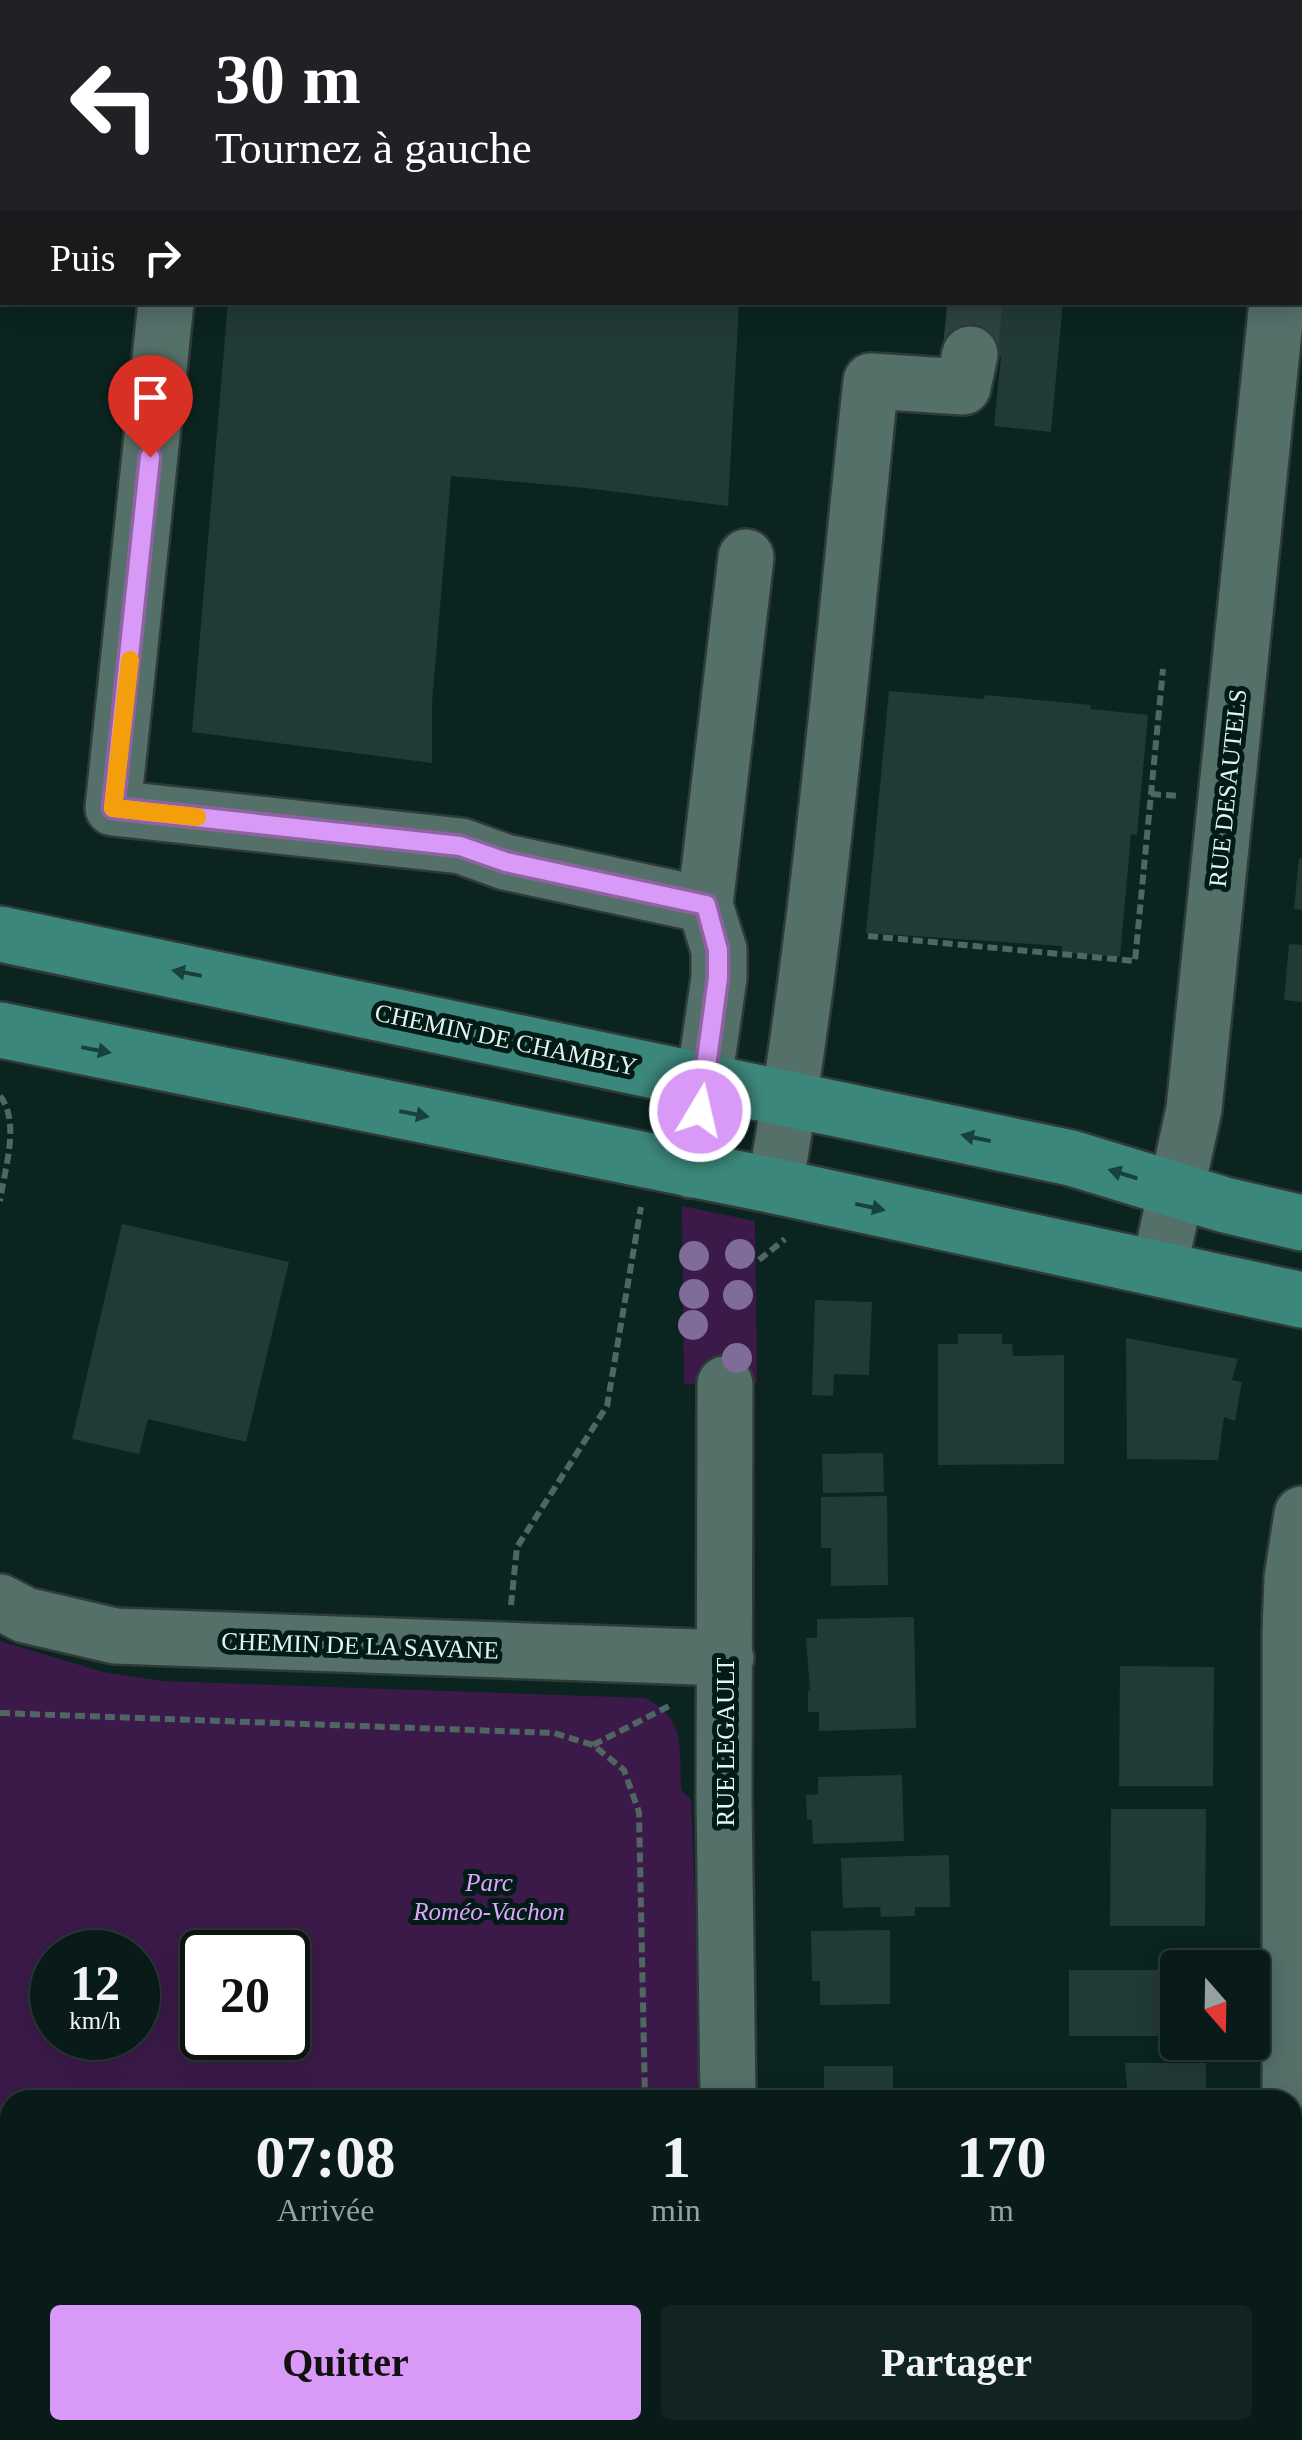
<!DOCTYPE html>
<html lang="fr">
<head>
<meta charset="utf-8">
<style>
	:root { --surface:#081b18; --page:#112421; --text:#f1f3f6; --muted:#98a1a2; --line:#293937; --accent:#d99af7 }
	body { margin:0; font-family:Georgia,serif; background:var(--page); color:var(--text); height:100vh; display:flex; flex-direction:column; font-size:38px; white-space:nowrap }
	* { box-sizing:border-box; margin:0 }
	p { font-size:32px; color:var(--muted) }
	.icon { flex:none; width:55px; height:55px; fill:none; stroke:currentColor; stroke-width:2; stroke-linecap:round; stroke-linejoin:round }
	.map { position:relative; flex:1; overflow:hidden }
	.side { position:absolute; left:0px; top:2090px; width:1302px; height:350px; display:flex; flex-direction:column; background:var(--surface); border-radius:30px 30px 0 0; box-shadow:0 5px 25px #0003,0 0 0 2px var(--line) }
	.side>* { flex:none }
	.top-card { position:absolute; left:0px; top:0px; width:1302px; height:305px; box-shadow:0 5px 25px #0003,0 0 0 2px var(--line); background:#202124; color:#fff; overflow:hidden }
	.needle { width:65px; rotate:160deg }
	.fabs { position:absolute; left:1160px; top:1950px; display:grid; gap:20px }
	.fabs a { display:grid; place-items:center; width:110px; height:110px; border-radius:10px; background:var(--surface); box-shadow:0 5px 25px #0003,0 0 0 2px var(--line); font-size:50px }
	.speed { position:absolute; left:30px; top:1930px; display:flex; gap:20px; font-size:50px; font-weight:700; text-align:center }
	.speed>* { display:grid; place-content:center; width:130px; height:130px; border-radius:50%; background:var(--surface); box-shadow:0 5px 25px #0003,0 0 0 2px var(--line); line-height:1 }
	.speed small { font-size:25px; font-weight:400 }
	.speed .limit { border:5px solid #111; border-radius:15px; background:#fff; color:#111 }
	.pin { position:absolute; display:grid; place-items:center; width:85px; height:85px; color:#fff; margin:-102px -42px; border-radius:50% 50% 50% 0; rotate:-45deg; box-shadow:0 0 10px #0007 }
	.pin .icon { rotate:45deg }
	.me { position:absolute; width:110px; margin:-55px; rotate:9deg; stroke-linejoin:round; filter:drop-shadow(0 0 8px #0008) }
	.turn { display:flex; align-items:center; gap:35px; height:210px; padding:0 50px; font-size:45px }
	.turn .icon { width:130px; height:130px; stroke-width:2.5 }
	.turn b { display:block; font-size:70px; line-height:85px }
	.then { display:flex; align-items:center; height:95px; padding:0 50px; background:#0003; gap:20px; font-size:38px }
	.eta { display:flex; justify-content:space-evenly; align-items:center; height:170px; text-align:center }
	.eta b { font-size:60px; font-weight:700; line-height:70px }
	.action { display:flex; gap:20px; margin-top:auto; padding:20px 50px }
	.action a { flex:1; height:115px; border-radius:10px; background:var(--accent); color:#111; font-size:40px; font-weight:700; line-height:115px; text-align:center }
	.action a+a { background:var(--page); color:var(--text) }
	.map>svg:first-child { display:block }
</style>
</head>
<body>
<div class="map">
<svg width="1302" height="2440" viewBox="0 0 1302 2440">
	<rect width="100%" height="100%" fill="#0b2420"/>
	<!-- green -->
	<path fill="#3b1a49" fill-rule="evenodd" d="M682 1206 755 1221 757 1383 684 1384Z
		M0 1641 103 1672 162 1681 645 1698C687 1718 679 1750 681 1790L691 1799 703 2100H10V2430H716V2440H0ZM52 1952H138V2038H52ZM202 1952H288V2038H202Z"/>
	<!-- building -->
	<path fill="#223a35" d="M228 302 739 304 728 506 585 488 451 476 432 703V763L192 732Z
		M959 302H1063L1051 432 994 426 1001 357 954 353Z
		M889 691 984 699 985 695 1091 705 1090 709 1148 715 1137 835 1131 834 1120 957 1062 952V946L866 933Z
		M1299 858 1302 859V910L1294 909Z
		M1289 944 1302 945V1002L1284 1000Z
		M122 1224 289 1262 246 1442 148 1419 139 1454 72 1439Z
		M815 1300 872 1302 869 1375 834 1374 833 1396 812 1395Z
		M958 1334H1002V1344H1012L1013 1356 1064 1355V1464L938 1465V1344H958Z
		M1126 1338 1238 1359 1232 1380 1242 1382 1235 1421 1224 1417 1218 1460 1127 1459Z
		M883 1453 884 1492 823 1493 822 1454Z
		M887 1496 888 1585 831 1586V1548H821V1497Z
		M914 1617 916 1728 819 1731V1712H808V1691H810L806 1638H817V1619Z
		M1120 1666 1214 1667 1213 1786H1119Z
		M902 1775 904 1841 813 1844 812 1820 807 1819 806 1795 818 1794V1777Z
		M1111 1809H1206L1205 1926H1110Z
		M949 1855 950 1907H915V1916L881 1917 880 1907 843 1908 841 1858Z
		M890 1930V2004L820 2005V1981H812L811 1931Z
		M1069 1970H1178L1177 2036H1069Z
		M1125 2063H1206V2100H1128Z
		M824 2066H893V2100H830V2095H824Z
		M838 2430H900V2440H838Z"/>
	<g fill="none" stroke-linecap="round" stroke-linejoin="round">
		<!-- minor-tunnel -->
		<path stroke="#2c433f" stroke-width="55" stroke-dasharray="55 28" stroke-linecap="butt" d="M970 354 975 302"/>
		<defs>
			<path id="minor" d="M20 2V0
				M1000 2V0
				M1300 72 1302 52
				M0 116 2 117
				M0 243 2 218
				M166 302 113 808 461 846 505 862 705 905 746 557
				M691 1170 719 978V950L705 905
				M775 1186C821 921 842 649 871 381L963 387 970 354
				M1159 1269 1194 1109 1277 302
				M725 1384 724 1799 728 2100
				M0 1602 25 1615 115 1636 726 1658
				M1290 2100V1633L1292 1578 1302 1514
				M733 2430V2440
				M1291 2430V2440"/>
			<path id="major" d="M0 934 1071 1158 1225 1205 1302 1223
				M0 1030 775 1186 1302 1300"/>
		</defs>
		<!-- minor casing -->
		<use href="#minor" stroke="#2e3b38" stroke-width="60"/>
		<!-- major casing -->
		<use href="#major" stroke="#2e3b38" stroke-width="60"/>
		<!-- path -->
		<path stroke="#506662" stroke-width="6" stroke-dasharray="10 5" stroke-linecap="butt" d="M1151 794 1180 796
			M868 936 1135 961 1163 669
			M0 1096C21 1122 4 1171 0 1201
			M759 1260 785 1239
			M511 1605 517 1547 607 1406 641 1207
			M0 1713 554 1733 593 1745 624 1770 639 1812 645 2100
			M593 1745 671 1705
			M651 2430V2440"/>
		<!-- minor -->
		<use href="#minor" stroke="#556f69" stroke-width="55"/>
		<!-- major -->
		<use href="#major" stroke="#3c877b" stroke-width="55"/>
	</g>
	<!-- trees -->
	<g fill="#806c99">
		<circle cx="740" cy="1254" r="15"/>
		<circle cx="694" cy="1256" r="15"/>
		<circle cx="694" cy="1294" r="15"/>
		<circle cx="738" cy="1295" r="15"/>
		<circle cx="693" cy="1325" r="15"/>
		<circle cx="737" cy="1358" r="15"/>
	</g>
	<!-- one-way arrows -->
	<defs><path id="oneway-solid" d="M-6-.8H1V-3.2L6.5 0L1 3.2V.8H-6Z" transform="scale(2.5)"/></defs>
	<g fill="#17413a">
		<use href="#oneway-solid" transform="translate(187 973) rotate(-169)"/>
		<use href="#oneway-solid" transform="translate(96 1050) rotate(11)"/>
		<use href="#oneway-solid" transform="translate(414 1114) rotate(11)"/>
		<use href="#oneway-solid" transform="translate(976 1138) rotate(-168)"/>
		<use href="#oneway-solid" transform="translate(1123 1174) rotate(-163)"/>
		<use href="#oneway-solid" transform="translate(870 1207) rotate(12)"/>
	</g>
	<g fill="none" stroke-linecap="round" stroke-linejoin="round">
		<defs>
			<path id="route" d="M150 457 113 808 460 846 506 862 706 905 718 950V978L700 1111"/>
		</defs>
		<!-- route casing -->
		<use href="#route" stroke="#8d64a1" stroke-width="25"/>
		<!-- route -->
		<use href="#route" stroke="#d99af7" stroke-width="18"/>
		<!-- slow -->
		<path stroke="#f59e0b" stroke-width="18" d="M130 660 113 808 197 817"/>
	</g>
	<g text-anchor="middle" stroke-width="10" stroke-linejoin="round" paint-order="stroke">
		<!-- street labels -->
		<g font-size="25" fill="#e5f4f0" stroke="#031b17">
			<text transform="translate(1227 788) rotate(-84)" y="9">RUE DESAUTELS</text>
			<text transform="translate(506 1039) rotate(12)" y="9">CHEMIN DE CHAMBLY</text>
			<text transform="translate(360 1645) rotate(2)" y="9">CHEMIN DE LA SAVANE</text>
			<text transform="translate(725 1742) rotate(-90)" y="9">RUE LEGAULT</text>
		</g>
		<!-- park labels -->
		<g font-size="25" font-style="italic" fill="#e0a6fc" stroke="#031b17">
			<text x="489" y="1891">Parc<tspan x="489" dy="29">Roméo-Vachon</tspan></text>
		</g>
	</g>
</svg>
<div class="fabs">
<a><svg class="needle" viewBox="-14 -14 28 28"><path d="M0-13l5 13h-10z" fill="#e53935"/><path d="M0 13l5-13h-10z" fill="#98a1a2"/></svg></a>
</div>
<div class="speed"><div>12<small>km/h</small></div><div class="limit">20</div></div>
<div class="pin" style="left:150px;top:457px;background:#d93025"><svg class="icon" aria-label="arrive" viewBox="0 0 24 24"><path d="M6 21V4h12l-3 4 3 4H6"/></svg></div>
<svg class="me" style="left:700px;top:1111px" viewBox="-20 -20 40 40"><circle r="17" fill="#d99af7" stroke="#fff" stroke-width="3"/><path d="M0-11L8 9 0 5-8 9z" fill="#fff"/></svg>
<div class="top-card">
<div class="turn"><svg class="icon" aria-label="left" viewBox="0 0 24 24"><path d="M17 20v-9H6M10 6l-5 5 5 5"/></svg><div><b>30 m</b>Tournez à gauche</div></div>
<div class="then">Puis<svg class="icon" aria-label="right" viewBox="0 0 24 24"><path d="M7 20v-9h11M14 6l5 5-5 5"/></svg></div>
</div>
<section class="side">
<div class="eta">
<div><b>07:08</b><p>Arrivée</p></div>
<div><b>1</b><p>min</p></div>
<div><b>170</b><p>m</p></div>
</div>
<div class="action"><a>Quitter</a><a>Partager</a></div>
</section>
</div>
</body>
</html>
